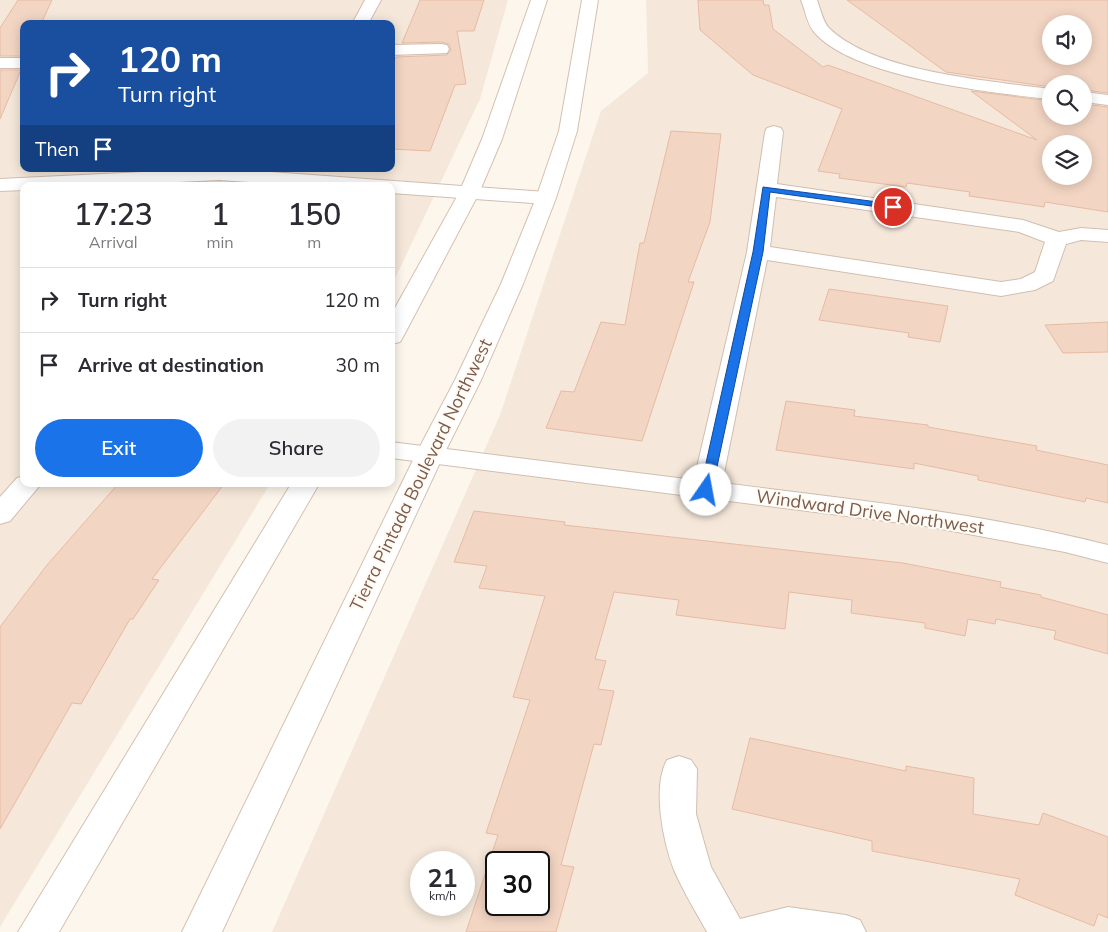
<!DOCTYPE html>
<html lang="en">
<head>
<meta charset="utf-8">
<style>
	:root { --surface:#fff; --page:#f2f2f3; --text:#2b2b33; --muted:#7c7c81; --line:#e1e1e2; --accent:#1a73e8 }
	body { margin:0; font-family:Mulish,sans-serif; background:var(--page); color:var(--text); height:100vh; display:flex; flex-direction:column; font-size:19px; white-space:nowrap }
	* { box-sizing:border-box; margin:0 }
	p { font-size:16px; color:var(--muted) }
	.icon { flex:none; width:28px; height:28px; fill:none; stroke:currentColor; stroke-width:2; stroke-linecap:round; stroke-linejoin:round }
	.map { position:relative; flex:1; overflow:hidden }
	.panel { position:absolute; left:20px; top:182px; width:375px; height:305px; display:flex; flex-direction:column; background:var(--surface); border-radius:10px; box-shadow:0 2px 12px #0003 }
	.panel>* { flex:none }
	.hud { position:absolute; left:20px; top:20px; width:375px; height:152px; border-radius:10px; box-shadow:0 2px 12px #0003; background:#1a4fa0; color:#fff; overflow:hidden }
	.tools { position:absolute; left:1042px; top:15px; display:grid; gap:10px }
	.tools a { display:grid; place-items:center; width:50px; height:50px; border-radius:50%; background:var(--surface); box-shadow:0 2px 12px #0003; font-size:25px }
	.speed { position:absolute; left:410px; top:851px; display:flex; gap:10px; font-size:25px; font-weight:700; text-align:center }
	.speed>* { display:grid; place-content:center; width:65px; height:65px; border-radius:50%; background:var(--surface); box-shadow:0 2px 12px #0003; line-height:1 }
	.speed small { font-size:12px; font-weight:400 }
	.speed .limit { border:2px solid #111; border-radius:8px; background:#fff; color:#111 }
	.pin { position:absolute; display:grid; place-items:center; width:42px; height:42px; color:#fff; margin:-21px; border:2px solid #fff; border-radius:50%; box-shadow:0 1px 5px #0007 }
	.me { position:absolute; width:55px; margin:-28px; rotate:12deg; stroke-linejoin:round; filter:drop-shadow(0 0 4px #0008) }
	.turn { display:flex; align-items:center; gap:18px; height:105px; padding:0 15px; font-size:22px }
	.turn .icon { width:65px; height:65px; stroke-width:2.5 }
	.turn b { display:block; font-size:35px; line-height:42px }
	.then { display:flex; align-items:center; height:48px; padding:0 15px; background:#0003; gap:10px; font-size:19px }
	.eta { display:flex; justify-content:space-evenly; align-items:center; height:85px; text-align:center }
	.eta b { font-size:30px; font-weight:600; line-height:35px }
	.button { display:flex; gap:10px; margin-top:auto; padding:10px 15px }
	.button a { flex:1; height:58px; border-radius:30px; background:var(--accent); color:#fff; font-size:20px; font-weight:600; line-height:58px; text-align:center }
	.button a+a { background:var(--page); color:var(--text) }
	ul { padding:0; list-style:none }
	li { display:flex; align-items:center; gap:15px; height:65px; padding:0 15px; border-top:1px solid var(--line) }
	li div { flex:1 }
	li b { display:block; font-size:19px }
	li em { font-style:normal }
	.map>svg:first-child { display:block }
</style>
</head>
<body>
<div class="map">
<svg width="1108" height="932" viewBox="0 0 1108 932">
	<rect width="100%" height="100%" fill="#fdf6ec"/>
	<!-- residential -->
	<path fill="#f5e8da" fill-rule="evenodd" d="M0 0H508L480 99 391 287V186H24V484H270L0 927ZM24 24H391V169H24Z
		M646 0H1108V932H272L500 415 601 111 648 73ZM1051 24H1084V56H1051ZM1051 84H1084V116H1051ZM1051 144H1084V176H1051ZM421 862H464V905H421ZM496 862H539V905H496Z"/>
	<!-- building -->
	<path fill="#f3d5c3" stroke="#e6bba3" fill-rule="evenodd" d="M18 0H52L41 24H24V56H0V28Z
		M420 0H484L474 31H457L466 84 455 85 430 151 391 149V67L396 57 447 55 451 50 449 44 441 42 402 43Z
		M698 0H763L764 5H769L773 29 823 67 828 65 1037 140 971 91 1051 101V116H1084V104L1108 107V212L1045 202 1044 207 1011 202 969 196 970 192 907 183 906 187 839 178 840 174 818 171 842 109 753 75 700 30ZM1051 144H1084V176H1051Z
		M847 0H1108V93L1084 90V84H1051V87L946 72ZM1051 24H1084V56H1051Z
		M0 70H21L0 119Z
		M671 131 721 134 710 222 688 282H694L642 441 546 428 561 391 574 392 601 322 625 325 640 243H644Z
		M829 289 948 306 940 342 908 337 909 333 819 320Z
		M1108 322V352L1063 353 1045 325Z
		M786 401 855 410 854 416 928 425V427L1037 446 1036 450 1108 465V503L1086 498 1085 502 978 480V476L914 463V469L776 450Z
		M118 484H224L152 579 159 580 133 619H130L81 704 72 703 0 829V627L47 565Z
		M474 511 565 522 564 525 903 563 1001 582 1000 587 1041 595V597L1108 615V654L1054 639 1056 631 996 619 995 624 968 619 965 636 925 628V623L851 613 852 600 789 592 785 629 676 615 679 600 614 592 595 659 606 661 598 689 614 691 601 745 594 744 561 865 574 867 556 932H466L498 835 486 833 530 700 513 697 545 596 479 588 487 566 454 562ZM496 862H539V905H496Z
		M750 738 906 771V766L974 778 973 814 1039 825 1043 813 1108 837V918L1098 914 1094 926 1015 895 1020 879 872 851V841L732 809Z"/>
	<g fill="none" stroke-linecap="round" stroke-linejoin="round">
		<defs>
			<path id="minor" d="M365 0H381L368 24H352Z
				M801 0H817C820 8 823 22 829 28 873 72 991 81 1051 89V99C993 93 853 78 814 32 807 24 805 9 801 0Z
				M441 44 447 45 449 49 447 53 391 55V45Z
				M0 58H24V68H0Z
				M1084 92 1108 95V105L1084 102Z
				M774 126 781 128 783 132 777 184 1023 220 1059 232 1081 228 1108 230V242L1081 240 1066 244 1053 281 1035 290 1001 296 767 260 722 483C851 499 981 513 1108 545V563L1065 552 925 526 391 458V442L694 480 747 252 765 132 767 128ZM776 197 1019 232 1045 242 1035 272 1021 279 1001 282 770 247Z
				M204 169H229L546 192 553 194 556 198 553 202 546 204 391 193V186H304L219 180 95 186H24V190L0 191V179Z
				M24 476V484H41L10 521 0 524V497L17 478Z
				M679 756 691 760 697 769 696 814 711 867 740 919 788 907 846 915 860 920 866 932H707C696 912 683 891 674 870 663 841 652 787 667 760Z"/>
			<path id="secondary" d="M531 0H547L502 139 479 193 403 337 400 342 391 344V315L459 193 482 139Z
				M582 0H598L577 131 556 198 523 284 481 380 444 454 222 932H182L416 454 455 380 501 284 536 198 559 131Z
				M291 484H319L59 932H18Z"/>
		</defs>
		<!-- minor casing -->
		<use href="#minor" stroke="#d1beb0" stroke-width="2"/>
		<!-- secondary casing -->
		<use href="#secondary" stroke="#d6c0b0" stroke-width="2"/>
		<!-- minor -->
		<use href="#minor" fill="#fff" fill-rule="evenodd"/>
		<!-- secondary -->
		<use href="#secondary" fill="#fff" fill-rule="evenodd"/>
	</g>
	<!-- route -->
	<path fill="#1a73e8" stroke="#114b97" d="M763 187 893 204 897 207 893 209 770 192 763 252 712 490 706 494 700 490 753 252Z"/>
	<g text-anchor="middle" stroke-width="4" stroke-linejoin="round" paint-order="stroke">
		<!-- street labels -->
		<g font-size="18" fill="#7a5c4d" stroke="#fffaf3">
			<text transform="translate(421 475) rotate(-64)" y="6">Tierra Pintada Boulevard Northwest</text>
			<text transform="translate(870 512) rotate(8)" y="6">Windward Drive Northwest</text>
		</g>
	</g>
</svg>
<div class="tools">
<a><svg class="icon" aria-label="sound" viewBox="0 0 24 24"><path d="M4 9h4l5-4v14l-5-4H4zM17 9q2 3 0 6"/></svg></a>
<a><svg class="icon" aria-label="search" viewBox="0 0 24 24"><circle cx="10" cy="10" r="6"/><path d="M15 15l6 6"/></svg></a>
<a><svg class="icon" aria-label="layers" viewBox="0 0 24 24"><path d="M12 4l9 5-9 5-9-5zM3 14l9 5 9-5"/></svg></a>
</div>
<div class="speed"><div>21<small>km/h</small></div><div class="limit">30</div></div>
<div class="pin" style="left:893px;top:207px;background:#d93025"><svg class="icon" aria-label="arrive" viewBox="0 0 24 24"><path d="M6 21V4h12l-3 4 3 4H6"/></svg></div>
<svg class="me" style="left:706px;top:490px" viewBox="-20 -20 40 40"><circle r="19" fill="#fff"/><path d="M0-13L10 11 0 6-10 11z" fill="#1a73e8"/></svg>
<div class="hud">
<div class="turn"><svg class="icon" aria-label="right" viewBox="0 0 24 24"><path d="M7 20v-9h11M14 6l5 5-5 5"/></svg><div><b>120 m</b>Turn right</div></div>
<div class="then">Then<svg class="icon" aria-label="arrive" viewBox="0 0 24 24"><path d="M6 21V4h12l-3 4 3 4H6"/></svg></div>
</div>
<section class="panel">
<div class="eta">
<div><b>17:23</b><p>Arrival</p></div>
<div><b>1</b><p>min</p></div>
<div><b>150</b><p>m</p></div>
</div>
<ul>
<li><svg class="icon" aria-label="right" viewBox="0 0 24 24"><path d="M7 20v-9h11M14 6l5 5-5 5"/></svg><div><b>Turn right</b></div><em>120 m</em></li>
<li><svg class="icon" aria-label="arrive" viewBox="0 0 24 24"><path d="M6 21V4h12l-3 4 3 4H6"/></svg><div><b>Arrive at destination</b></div><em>30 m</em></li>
</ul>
<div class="button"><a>Exit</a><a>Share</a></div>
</section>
</div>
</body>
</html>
